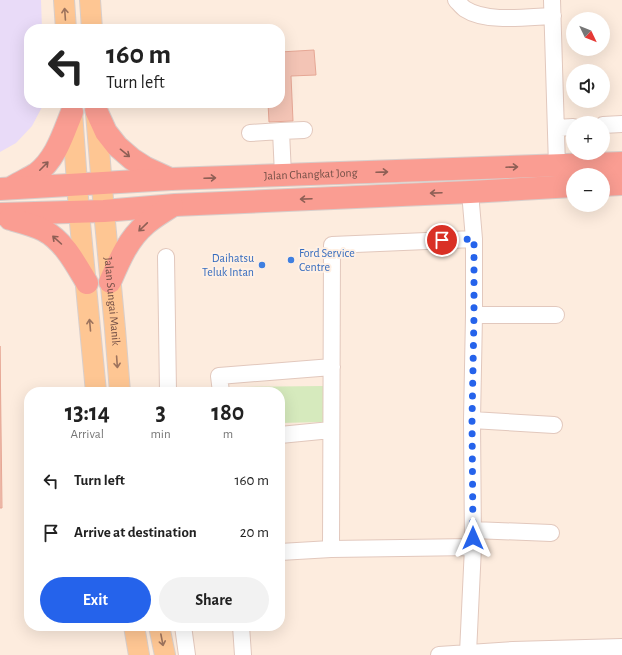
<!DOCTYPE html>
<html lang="en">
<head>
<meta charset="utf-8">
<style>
	:root { --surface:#fff; --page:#f2f2f2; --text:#222; --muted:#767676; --accent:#2563eb }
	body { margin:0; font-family:"Alegreya Sans",sans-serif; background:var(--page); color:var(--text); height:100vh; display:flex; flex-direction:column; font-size:15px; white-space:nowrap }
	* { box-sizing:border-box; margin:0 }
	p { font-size:13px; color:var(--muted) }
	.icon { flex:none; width:22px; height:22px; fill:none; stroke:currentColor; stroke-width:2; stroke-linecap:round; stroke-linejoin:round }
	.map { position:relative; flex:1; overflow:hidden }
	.side { position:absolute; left:24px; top:387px; width:261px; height:244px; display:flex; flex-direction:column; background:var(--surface); border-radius:16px; box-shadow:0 4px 16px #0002 }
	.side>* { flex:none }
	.guide { position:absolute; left:24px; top:24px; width:261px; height:84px; border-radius:16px; box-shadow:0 4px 16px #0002; background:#fff; color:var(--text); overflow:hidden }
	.needle { width:26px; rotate:133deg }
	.tools { position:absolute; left:566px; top:12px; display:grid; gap:8px }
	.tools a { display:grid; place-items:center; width:44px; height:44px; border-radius:50%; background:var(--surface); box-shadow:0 4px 16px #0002; font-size:20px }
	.pin { position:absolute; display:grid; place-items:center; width:34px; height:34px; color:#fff; margin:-17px; border:2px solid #fff; border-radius:50%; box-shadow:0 1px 4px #0007 }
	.me { position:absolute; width:44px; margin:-22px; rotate:0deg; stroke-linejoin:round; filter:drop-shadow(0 0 3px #0008) }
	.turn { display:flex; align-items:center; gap:14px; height:84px; padding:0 16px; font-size:18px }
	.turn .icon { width:52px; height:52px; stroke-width:2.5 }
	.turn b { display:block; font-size:28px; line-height:34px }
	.eta { display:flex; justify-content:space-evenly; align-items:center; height:68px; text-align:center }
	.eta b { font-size:24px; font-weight:700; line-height:28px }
	.cta { display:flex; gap:8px; margin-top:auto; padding:8px 16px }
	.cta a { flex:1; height:46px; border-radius:24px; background:var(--accent); color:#fff; font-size:16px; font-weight:700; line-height:46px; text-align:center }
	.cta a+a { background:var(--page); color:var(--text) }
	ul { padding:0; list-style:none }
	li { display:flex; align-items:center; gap:12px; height:52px; padding:0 16px }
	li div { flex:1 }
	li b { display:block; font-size:15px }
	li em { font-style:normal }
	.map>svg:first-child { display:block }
</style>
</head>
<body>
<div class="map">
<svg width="622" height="655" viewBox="0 0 622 655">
	<rect width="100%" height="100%" fill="#fdecde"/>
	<!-- education -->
	<path fill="#e9dbf8" d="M0 0H41L42 29H29V103H42V107L32 126 16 143 0 152Z"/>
	<!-- green -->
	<path fill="#d6eabd" d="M323 386V422L280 423V392H242V387Z"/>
	<!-- building -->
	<path fill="#f3c4b5" stroke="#e6a795" d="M314 50 316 75 291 76 293 121 269 122 268 103H280V52Z
		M0 346 2 508H0Z"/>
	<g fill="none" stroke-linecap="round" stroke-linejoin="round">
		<defs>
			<path id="minor" d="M456 0C459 3 462 7 465 9 486 23 528 17 553 16
				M552 0 557 166
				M603 125 622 124
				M556 128 573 127
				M250 133 281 131
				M283 175 281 131 304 130
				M166 257 168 392
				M474 315H556
				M221 392 219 376 332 367
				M472 420 554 425
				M280 435 331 430
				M473 530 551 533
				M331 549 332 245 474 239
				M280 552 331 549 473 547
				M183 626 187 655
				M241 626 243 655
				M468 653 473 547 472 420 474 315V239L470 192
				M439 655 513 650 622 647"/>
			<g id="major">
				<path d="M64 0 66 29"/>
				<path d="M90 0 92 29"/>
				<path d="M72 111 79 212 96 392"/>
				<path id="s1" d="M96 113 104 211 115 329 120 392"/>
				<path d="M134 626 139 655"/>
				<path d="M159 626 165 655"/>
			</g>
			<g id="highway">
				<path d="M96 110 106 132 117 146 132 159 146 168 170 179"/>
				<path d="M603 185 622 184"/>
				<path d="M14 186C21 182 29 178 36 174 56 159 63 134 72 112"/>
				<path id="s2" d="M0 189 171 179 622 163"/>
				<path d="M0 214 104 211 175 205 470 192 573 186"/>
				<path d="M10 219C21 222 33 225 43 230 64 241 75 263 87 283"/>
				<path d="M110 282C119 261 128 239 146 224 154 217 163 212 172 206"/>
			</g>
		</defs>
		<!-- minor casing -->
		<use href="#minor" stroke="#e2c8bd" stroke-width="18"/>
		<!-- major casing -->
		<use href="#major" stroke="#d8cecb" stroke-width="22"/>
		<!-- highway casing -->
		<use href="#highway" stroke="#d8cecb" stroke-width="24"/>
		<!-- minor -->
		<use href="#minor" stroke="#fff" stroke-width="16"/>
		<!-- major -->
		<use href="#major" stroke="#fec693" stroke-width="20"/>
		<!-- highway -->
		<use href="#highway" stroke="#fa9d92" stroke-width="22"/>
	</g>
	<!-- one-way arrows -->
	<defs><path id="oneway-shaft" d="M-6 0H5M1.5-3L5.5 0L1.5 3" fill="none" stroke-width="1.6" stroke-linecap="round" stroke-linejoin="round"/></defs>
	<g stroke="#9d735d">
		<use href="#oneway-shaft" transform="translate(65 14) rotate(-94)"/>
		<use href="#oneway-shaft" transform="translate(90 325) rotate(-95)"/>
		<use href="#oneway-shaft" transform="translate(117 362) rotate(86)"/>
		<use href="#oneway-shaft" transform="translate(162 640) rotate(79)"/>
	</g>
	<g stroke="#8e5f55">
		<use href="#oneway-shaft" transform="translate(125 153) rotate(39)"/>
		<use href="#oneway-shaft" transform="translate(44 166) rotate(-45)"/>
		<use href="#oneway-shaft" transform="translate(512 167) rotate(-2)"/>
		<use href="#oneway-shaft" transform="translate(382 172) rotate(-2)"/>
		<use href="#oneway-shaft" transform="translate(210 178) rotate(-2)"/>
		<use href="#oneway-shaft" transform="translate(436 193) rotate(178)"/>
		<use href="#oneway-shaft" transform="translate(306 199) rotate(178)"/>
		<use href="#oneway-shaft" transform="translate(143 227) rotate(136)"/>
		<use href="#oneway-shaft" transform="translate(57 240) rotate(-138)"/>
	</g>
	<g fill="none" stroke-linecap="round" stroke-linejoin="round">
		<!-- route -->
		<path stroke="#2563eb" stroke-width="7" stroke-dasharray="0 12.6" d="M442 240 474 239V315L472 420 473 538"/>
	</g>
	<!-- markers -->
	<g fill="#3f7fe0" stroke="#fff0e4" stroke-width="1.5">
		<circle cx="291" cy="260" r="4"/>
		<circle cx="262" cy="265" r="4"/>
	</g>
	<g text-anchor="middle" stroke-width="4" stroke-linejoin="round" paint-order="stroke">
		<!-- street labels -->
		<g font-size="12" fill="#734f46" stroke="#fff0e4">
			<text dy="4" stroke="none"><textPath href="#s2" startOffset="311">Jalan Changkat Jong</textPath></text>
			<text dy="4" stroke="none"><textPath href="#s1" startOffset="189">Jalan Sungai Manik</textPath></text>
		</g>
		<!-- shop labels -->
		<g font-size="12" fill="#366cbe" stroke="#fff0e4" text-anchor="start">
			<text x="299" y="257">Ford Service<tspan x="299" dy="14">Centre</tspan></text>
			<text x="254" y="262" text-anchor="end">Daihatsu<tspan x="254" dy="14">Teluk Intan</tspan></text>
		</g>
	</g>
</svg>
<div class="tools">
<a><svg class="needle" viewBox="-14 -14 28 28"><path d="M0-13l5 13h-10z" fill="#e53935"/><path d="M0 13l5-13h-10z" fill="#767676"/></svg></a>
<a><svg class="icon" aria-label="sound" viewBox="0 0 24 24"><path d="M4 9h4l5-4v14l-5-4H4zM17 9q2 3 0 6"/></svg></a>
<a>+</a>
<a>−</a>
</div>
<div class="pin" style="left:442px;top:240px;background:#d93025"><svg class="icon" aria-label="arrive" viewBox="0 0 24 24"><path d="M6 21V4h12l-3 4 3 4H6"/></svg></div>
<svg class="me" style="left:473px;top:538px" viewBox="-20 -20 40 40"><path d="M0-17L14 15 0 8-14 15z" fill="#2563eb" stroke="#fff" stroke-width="4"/></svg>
<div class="guide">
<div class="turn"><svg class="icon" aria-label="left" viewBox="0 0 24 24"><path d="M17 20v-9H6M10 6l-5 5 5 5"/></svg><div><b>160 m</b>Turn left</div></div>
</div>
<section class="side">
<div class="eta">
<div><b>13:14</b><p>Arrival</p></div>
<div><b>3</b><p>min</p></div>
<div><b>180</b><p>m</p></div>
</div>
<ul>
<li><svg class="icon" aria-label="left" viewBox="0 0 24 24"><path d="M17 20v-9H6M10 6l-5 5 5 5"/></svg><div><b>Turn left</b></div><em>160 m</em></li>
<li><svg class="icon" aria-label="arrive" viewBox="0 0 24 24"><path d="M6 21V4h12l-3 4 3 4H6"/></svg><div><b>Arrive at destination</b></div><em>20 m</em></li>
</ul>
<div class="cta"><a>Exit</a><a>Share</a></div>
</section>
</div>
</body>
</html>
